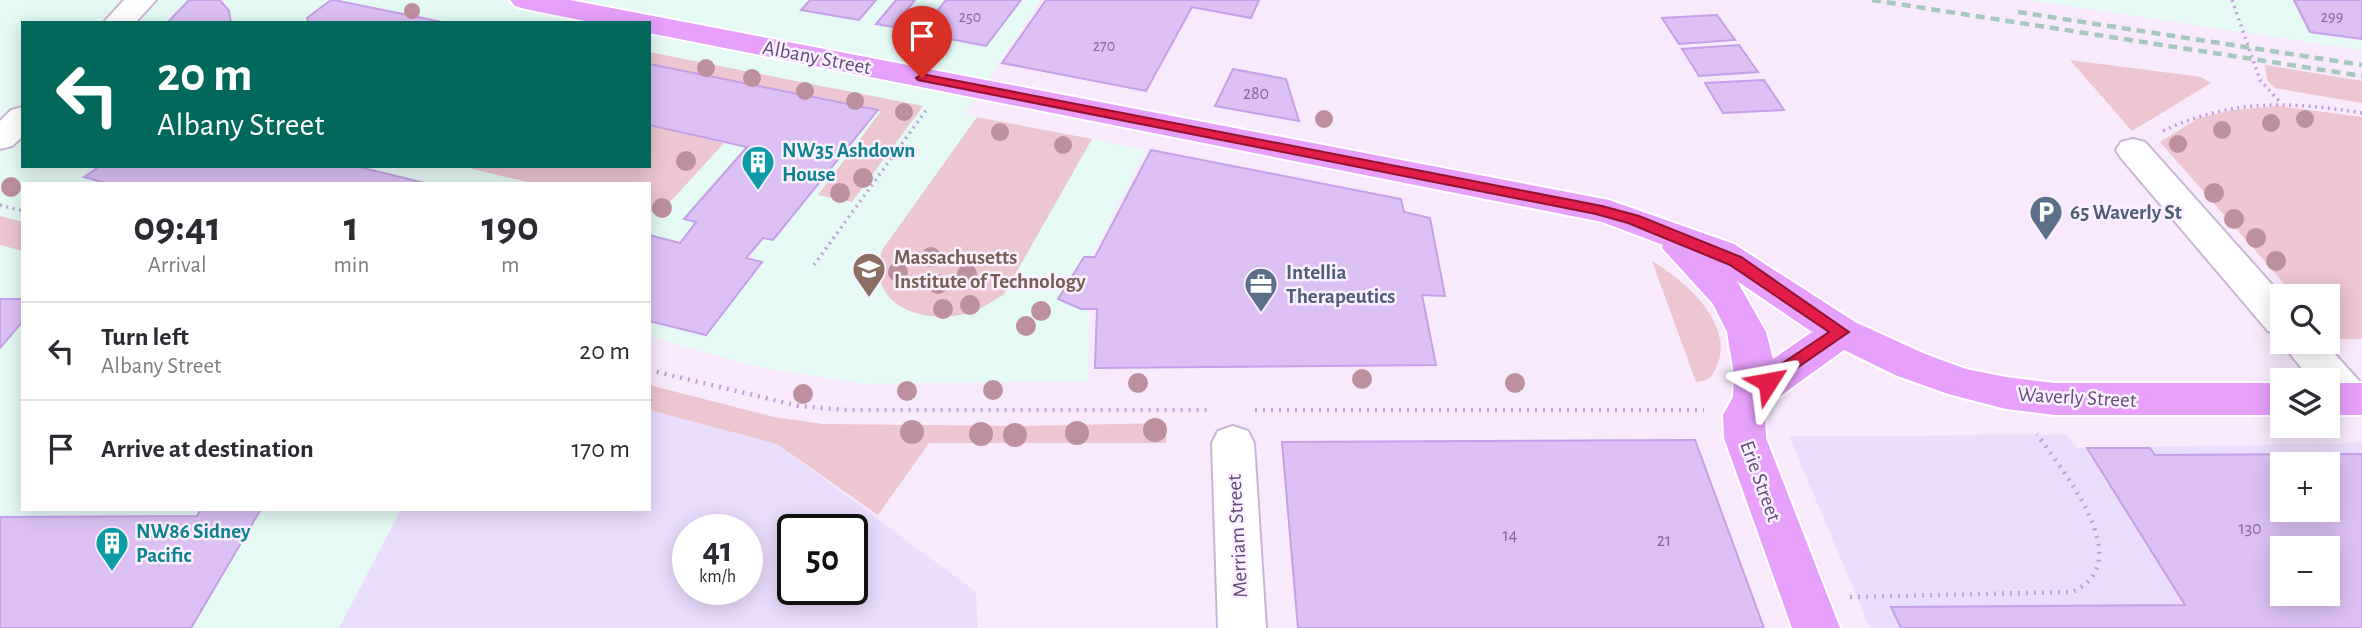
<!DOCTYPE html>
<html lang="en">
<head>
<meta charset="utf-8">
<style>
	:root { --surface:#fff; --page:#f2f2f3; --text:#2b2b33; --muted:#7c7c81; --line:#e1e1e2 }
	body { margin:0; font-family:"Alegreya Sans",sans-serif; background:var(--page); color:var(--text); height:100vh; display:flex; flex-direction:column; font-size:26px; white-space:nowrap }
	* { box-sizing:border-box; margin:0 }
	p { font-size:23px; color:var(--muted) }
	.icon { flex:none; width:38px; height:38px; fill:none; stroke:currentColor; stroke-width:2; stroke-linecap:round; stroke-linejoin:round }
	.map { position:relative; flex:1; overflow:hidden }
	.side { position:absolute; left:21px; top:182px; width:630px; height:329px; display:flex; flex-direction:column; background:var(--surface); border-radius:0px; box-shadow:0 4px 18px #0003 }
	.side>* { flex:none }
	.guide { position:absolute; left:21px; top:21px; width:630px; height:147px; border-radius:0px; box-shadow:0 4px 18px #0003; background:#00695c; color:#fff; overflow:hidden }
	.buttons { position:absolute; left:2270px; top:284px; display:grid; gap:14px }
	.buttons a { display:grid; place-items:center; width:70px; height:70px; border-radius:0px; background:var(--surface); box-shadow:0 4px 18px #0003; font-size:35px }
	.speed { position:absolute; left:672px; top:514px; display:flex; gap:14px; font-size:35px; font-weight:700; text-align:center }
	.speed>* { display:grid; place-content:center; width:91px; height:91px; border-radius:50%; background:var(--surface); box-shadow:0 4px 18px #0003; line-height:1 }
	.speed small { font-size:18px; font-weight:400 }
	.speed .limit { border:4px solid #111; border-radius:10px; background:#fff; color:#111 }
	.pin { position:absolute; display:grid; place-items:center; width:60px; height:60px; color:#fff; margin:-72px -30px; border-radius:50% 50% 50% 0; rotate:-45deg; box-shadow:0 0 7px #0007 }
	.pin .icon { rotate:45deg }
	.me { position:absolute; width:77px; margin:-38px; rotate:56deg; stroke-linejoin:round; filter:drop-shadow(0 0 5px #0008) }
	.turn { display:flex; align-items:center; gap:24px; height:147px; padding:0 21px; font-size:32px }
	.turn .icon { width:91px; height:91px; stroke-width:2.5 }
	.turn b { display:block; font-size:49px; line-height:60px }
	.eta { display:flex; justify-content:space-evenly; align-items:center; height:119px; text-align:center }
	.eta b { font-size:42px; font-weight:700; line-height:49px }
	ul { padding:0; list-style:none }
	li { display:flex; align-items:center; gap:21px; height:98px; padding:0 21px; border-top:2px solid var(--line) }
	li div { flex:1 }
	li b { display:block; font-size:26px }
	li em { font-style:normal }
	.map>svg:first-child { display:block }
</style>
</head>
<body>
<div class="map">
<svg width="2362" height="628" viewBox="0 0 2362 628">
	<rect width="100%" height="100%" fill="#f8e9fd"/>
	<!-- commercial -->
	<path fill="#ebddfe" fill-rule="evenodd" d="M649 410 777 444 976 592 978 628H339L401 509H649ZM688 530H747V590H688ZM793 530H852V590H793Z
		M2067 435 2078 448 2362 443V628H1870L1789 436ZM2282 464H2328V509H2282ZM2282 548H2328V593H2282Z"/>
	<!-- education -->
	<path fill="#e5faf5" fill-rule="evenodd" d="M0 0H1041L965 114 1146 150 1089 263 1088 381 865 384 753 366 649 336V184H23V509H401L339 628H0ZM23 23H649V166H23Z
		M2029 0H2362V50L2215 28Z"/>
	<!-- green -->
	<path fill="#ecc6d0" d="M649 52 923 106 852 202 818 195 881 111 649 64Z
		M2070 60 2201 77 2211 83 2132 131Z
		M2265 65 2362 81V103L2275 88 2267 80Z
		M2278 106 2362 117V339H2332L2328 334V296H2295L2160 142 2199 118 2233 110Z
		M977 117 1092 139 1004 294C991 302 980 311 965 314 920 324 866 305 882 250Z
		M649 125 724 143 660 213 649 211V184H535L469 168 649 166Z
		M0 216 23 222V251L0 245Z
		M1652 261C1684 280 1737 325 1716 368 1712 377 1706 382 1696 382Z
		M649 385 774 417 823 424 1024 426 1166 423V443H929L878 515 777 444 649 410Z"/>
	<!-- building -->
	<path fill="#dcc0f4" stroke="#c59fe7" stroke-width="2" fill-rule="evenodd" d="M189 0H220L229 11 231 23H167Z
		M331 0H334L447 23H308L307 18Z
		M810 0H876L859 20 801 10Z
		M896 0H915L893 27 876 24Z
		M946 0H1021L986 46 919 33Z
		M1046 0H1259L1251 18 1192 7 1146 91 1002 63Z
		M2294 0H2362V39L2310 32Z
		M1717 15 1735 40 1679 44 1662 18Z
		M1739 45 1758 72 1699 76 1682 49Z
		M649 64 878 110 773 240 763 238 746 258 762 262 706 335 649 321V235L680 243 696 222 684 219 747 147 649 125Z
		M1233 69 1286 79 1299 121 1215 106Z
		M1764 80 1784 110 1723 113 1705 83Z
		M1151 150 1401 199 1404 212 1430 218 1445 296 1422 295 1436 365 1095 368 1097 309H1081L1058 299 1084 257H1095Z
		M100 166H355L429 184H109L84 177Z
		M0 299H23V321L0 348Z
		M1695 440 1764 628H1298L1282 442Z
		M2087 448H2150L2155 455 2362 454V628H1901L1891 607 2185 605ZM2282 464H2328V509H2282ZM2282 548H2328V593H2282Z
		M201 509H261L191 628H0V517L197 516Z"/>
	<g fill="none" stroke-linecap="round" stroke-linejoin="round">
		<defs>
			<path id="minor" d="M124 0H156L135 23H103Z
				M23 107V136L12 146 0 149V121L11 110Z
				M2133 139 2145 142 2282 296V335L2268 331 2121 158 2116 150 2121 142Z
				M2282 338V341H2323L2362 384V411C2346 416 2338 412 2328 400V380H2311L2280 341Z
				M1233 426 1248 431 1254 443 1266 628H1218L1212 443 1218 431Z"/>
			<path id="major" d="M510 0H570L1609 200 1734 244 1855 322 1923 353 1966 369 2006 377 2055 383H2282V415H2055L2006 409 1948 394 1895 375 1844 350 1772 402 1765 415 1766 438 1840 628H1792L1724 438 1723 415 1733 397 1734 374 1727 332 1713 304 1662 248 1663 245 1602 222 649 33V23H595L525 9 515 6ZM1737 281 1812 332 1773 359 1766 332Z
				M2328 383H2362V415H2328Z"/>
		</defs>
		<!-- minor casing -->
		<use href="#minor" stroke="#cab5d7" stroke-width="4"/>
		<!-- major casing -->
		<use href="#major" stroke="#fff" stroke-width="4"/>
		<!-- path-far1 -->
		<path stroke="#c0a2d9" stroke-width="3.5" stroke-dasharray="2 4.5" stroke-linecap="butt" d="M2232 0 2260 80 2280 102
			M2163 131C2231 99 2289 101 2362 113
			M0 205 23 211
			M814 265 927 109"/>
		<!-- path -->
		<path stroke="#c0a2d9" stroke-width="4.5" stroke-dasharray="2 6" stroke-linecap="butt" d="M649 370 799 406 848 410H1211
			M1255 410H1704
			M1850 597 2072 592C2140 562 2062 471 2037 434"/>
		<!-- minor -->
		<use href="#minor" fill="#fff" fill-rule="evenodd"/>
		<!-- major -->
		<use href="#major" fill="#e8a0fd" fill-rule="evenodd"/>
		<!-- rail -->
		<path stroke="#a5c9be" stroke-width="4.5" stroke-dasharray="9 6" stroke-linecap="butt" d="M1872 0 2362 76
			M2018 12 2362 65"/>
	</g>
	<!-- trees -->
	<g fill="#bd909f">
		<circle cx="412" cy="11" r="8"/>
		<circle cx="706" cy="68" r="9"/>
		<circle cx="752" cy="78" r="9"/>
		<circle cx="805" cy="91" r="9"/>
		<circle cx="855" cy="101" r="9"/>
		<circle cx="904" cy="112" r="9"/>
		<circle cx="1324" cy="119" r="9"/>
		<circle cx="2305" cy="119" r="9"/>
		<circle cx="2271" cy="123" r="9"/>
		<circle cx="2222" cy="130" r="9"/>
		<circle cx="1000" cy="132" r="9"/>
		<circle cx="2178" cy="144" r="9"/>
		<circle cx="1063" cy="145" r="9"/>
		<circle cx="686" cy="161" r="10"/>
		<circle cx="863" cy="178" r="10"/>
		<circle cx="11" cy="187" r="10"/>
		<circle cx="840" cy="193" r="10"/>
		<circle cx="2214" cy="193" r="10"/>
		<circle cx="662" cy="208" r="10"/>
		<circle cx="2234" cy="219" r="10"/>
		<circle cx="2256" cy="238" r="10"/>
		<circle cx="931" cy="257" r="10"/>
		<circle cx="2276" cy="261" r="10"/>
		<circle cx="898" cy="272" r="10"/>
		<circle cx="967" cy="274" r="10"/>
		<circle cx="938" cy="284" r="10"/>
		<circle cx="970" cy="305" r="10"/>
		<circle cx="943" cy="309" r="10"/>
		<circle cx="1041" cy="311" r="10"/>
		<circle cx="1026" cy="326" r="10"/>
		<circle cx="1362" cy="379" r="10"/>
		<circle cx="1138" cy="383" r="10"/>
		<circle cx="1515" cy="383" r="10"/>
		<circle cx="993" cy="390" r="10"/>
		<circle cx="907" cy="391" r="10"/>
		<circle cx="803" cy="394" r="10"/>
		<circle cx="1155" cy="430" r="12"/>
		<circle cx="912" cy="432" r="12"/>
		<circle cx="1077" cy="433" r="12"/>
		<circle cx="981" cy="434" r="12"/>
		<circle cx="1015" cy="435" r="12"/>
	</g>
	<!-- route -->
	<path fill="#e11d48" stroke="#92132f" stroke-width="2" d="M922 74 1602 206 1639 216 1741 257 1849 332 1768 388 1762 386 1760 382 1762 377 1829 332 1730 265 1628 223 1596 214 918 80 916 78Z"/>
	<!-- icons -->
	<defs>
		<symbol id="building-pin" viewBox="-11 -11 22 30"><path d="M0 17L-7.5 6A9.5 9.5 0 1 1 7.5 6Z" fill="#0f9aa8" stroke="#fbf0ff"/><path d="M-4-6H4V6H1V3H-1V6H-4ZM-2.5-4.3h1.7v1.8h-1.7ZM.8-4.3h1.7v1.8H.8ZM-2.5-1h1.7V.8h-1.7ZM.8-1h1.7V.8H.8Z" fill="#fff"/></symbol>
		<symbol id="parking-pin" viewBox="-11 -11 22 30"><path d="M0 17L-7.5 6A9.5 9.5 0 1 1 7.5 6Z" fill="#5c6f8a" stroke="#fbf0ff"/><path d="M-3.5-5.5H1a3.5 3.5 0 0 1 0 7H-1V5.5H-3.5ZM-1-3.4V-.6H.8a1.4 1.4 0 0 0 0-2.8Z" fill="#fff"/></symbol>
		<symbol id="university-pin" viewBox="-11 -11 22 30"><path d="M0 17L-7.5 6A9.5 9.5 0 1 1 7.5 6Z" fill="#8d6e63" stroke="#fbf0ff"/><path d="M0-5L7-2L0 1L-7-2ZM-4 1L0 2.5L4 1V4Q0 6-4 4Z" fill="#fff"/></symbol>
		<symbol id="office-pin" viewBox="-11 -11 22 30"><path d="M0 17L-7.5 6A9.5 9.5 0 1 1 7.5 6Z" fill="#5c6f8a" stroke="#fbf0ff"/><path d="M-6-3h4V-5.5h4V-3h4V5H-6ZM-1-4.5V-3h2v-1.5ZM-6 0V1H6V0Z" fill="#fff"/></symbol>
	</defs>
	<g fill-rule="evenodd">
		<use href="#building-pin" x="739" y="143" width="38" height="52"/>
		<use href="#parking-pin" x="2027" y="193" width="38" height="52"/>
		<use href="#university-pin" x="850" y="250" width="38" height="52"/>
		<use href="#office-pin" x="1242" y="265" width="38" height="52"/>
		<use href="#building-pin" x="93" y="524" width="38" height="52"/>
	</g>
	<g text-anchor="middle" stroke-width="5" stroke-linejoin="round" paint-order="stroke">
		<!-- far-number labels -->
		<g font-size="16" fill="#806898">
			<text x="970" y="22">250</text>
			<text x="2332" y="22">299</text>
			<text x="1104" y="51">270</text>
		</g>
		<!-- number labels -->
		<g font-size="18" fill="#806898">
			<text x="1256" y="99">280</text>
			<text x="2250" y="534">130</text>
			<text x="1510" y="541">14</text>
			<text x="1664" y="546">21</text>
		</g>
		<!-- street labels -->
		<g font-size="21" fill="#624b79" stroke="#fbf0ff">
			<text transform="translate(817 57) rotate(11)" y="7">Albany Street</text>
			<text transform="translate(2077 397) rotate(3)" y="7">Waverly Street</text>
			<text transform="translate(1761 481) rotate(70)" y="7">Erie Street</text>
			<text transform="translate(1237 536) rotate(-93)" y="7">Merriam Street</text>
		</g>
		<!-- culture labels -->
		<g font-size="21" font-weight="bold" fill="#0d838f" stroke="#fbf0ff" text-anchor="start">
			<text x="782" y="157">NW35 Ashdown<tspan x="782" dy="24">House</tspan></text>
			<text x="136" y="538">NW86 Sidney<tspan x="136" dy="24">Pacific</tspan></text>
		</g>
		<!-- service labels -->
		<g font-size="21" font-weight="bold" fill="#4e5e75" stroke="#fbf0ff" text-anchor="start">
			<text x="2070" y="219">65 Waverly St</text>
			<text x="1286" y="279">Intellia<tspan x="1286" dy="24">Therapeutics</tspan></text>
		</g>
		<!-- education labels -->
		<g font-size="21" font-weight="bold" fill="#785e54" stroke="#fbf0ff" text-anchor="start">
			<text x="894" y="264">Massachusetts<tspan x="894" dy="24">Institute of Technology</tspan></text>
		</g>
	</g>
</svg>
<div class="buttons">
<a><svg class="icon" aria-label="search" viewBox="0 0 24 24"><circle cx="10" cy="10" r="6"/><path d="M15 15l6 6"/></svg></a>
<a><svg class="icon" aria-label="layers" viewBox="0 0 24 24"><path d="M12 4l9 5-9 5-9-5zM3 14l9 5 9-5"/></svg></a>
<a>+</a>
<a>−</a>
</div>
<div class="speed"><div>41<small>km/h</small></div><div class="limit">50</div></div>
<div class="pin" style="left:922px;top:78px;background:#d93025"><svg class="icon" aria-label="arrive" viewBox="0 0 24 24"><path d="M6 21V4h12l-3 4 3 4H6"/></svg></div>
<svg class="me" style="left:1768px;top:382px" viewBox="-20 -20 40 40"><path d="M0-17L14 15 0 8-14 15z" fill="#e11d48" stroke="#fff" stroke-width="4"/></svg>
<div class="guide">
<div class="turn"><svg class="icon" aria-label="left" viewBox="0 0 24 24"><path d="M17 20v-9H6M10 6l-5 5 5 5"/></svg><div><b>20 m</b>Albany Street</div></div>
</div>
<section class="side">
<div class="eta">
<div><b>09:41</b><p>Arrival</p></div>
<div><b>1</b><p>min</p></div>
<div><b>190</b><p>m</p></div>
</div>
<ul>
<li><svg class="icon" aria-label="left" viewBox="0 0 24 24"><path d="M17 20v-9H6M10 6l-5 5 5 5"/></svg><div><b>Turn left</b><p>Albany Street</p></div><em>20 m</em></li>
<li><svg class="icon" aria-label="arrive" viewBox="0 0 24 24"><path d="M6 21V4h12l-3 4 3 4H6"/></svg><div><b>Arrive at destination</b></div><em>170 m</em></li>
</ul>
</section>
</div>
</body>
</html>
